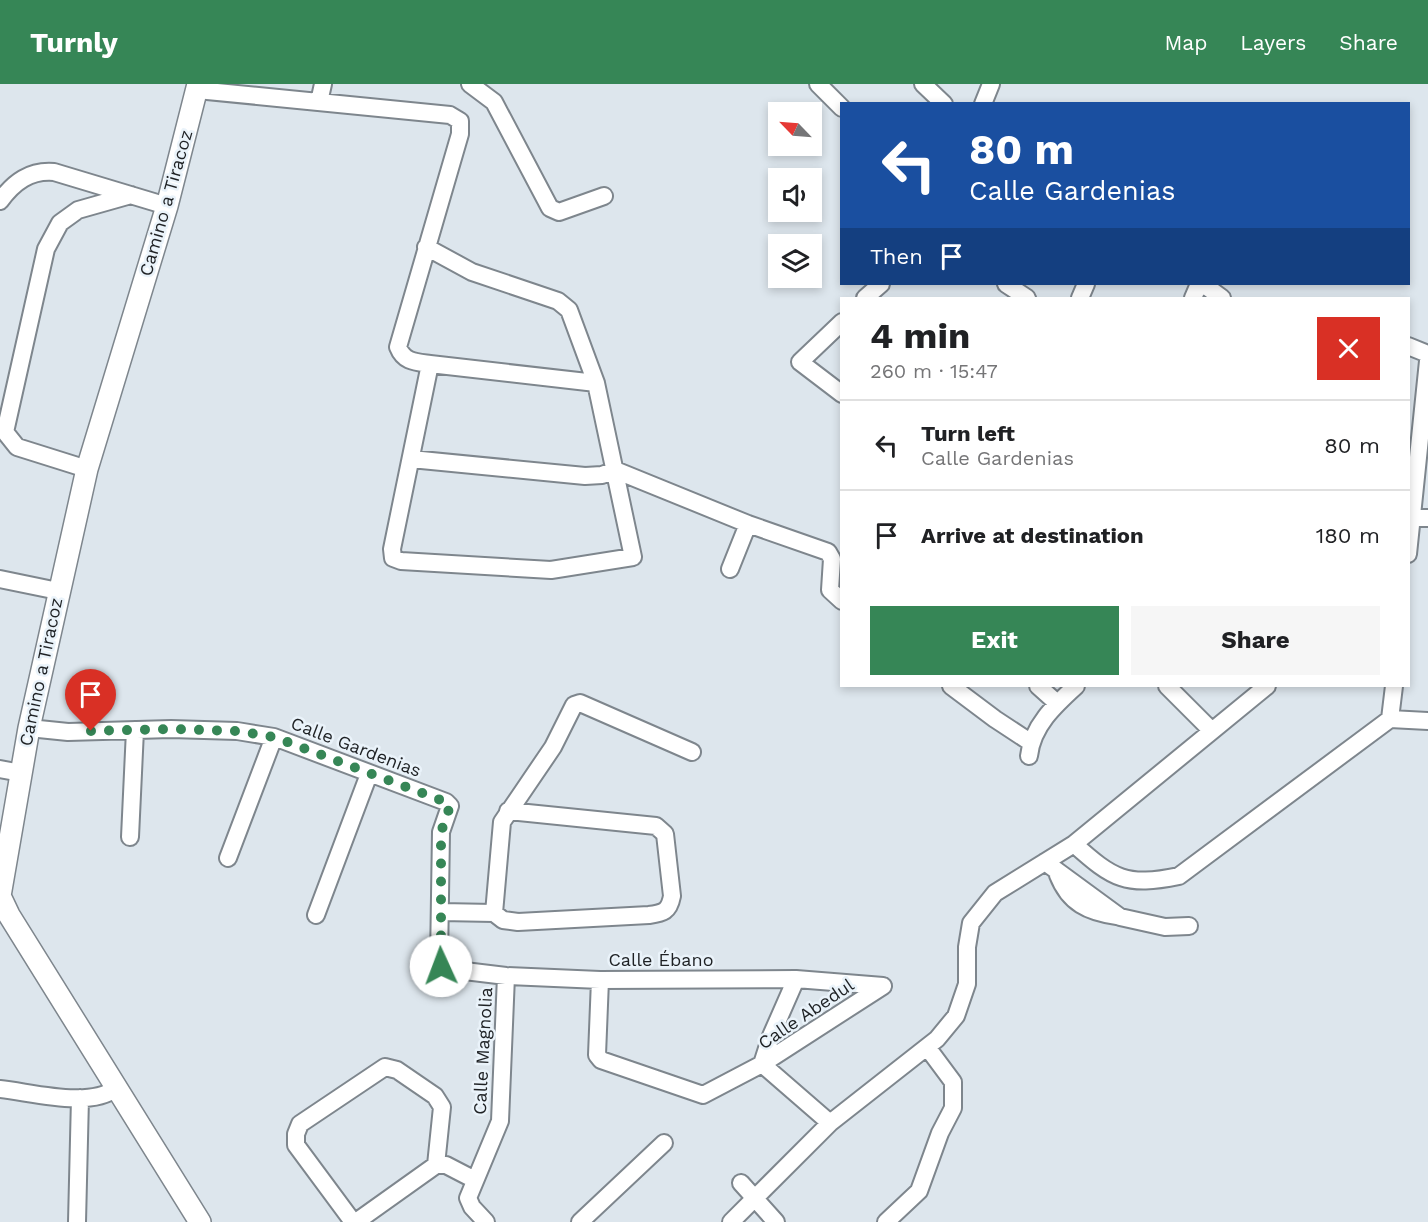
<!DOCTYPE html>
<html lang="en">
<head>
<meta charset="utf-8">
<style>
	:root { --surface:#fff; --page:#f6f6f6; --text:#202124; --muted:#757577; --line:#e0e0e0; --accent:#368656 }
	body { margin:0; font-family:"Work Sans",sans-serif; background:var(--page); color:var(--text); height:100vh; display:flex; flex-direction:column; font-size:22px; white-space:nowrap }
	* { box-sizing:border-box; margin:0 }
	p { font-size:20px; color:var(--muted) }
	.icon { flex:none; width:33px; height:33px; fill:none; stroke:currentColor; stroke-width:2; stroke-linecap:round; stroke-linejoin:round }
	.map { position:relative; flex:1; overflow:hidden }
	.drawer { position:absolute; left:840px; top:213px; width:570px; height:390px; display:flex; flex-direction:column; background:var(--surface); border-radius:0px; box-shadow:0 3px 9px #0003 }
	.drawer>* { flex:none }
	.guide { position:absolute; left:840px; top:18px; width:570px; height:183px; border-radius:0px; box-shadow:0 3px 9px #0003; background:#1a4fa0; color:#fff; overflow:hidden }
	.needle { width:39px; rotate:295deg }
	.buttons { position:absolute; left:768px; top:18px; display:grid; gap:12px }
	.buttons a { display:grid; place-items:center; width:54px; height:54px; border-radius:0px; background:var(--surface); box-shadow:0 3px 9px #0003; font-size:30px }
	.pin { position:absolute; display:grid; place-items:center; width:51px; height:51px; color:#fff; margin:-62px -26px; border-radius:50% 50% 50% 0; rotate:-45deg; box-shadow:0 0 6px #0007 }
	.pin .icon { rotate:45deg }
	.me { position:absolute; width:66px; margin:-33px; rotate:358deg; stroke-linejoin:round; filter:drop-shadow(0 0 4px #0008) }
	.turn { display:flex; align-items:center; gap:21px; height:126px; padding:0 30px; font-size:27px }
	.turn .icon { width:78px; height:78px; stroke-width:2.5 }
	.turn b { display:block; font-size:42px; line-height:51px }
	.then { display:flex; align-items:center; height:57px; padding:0 30px; background:#0003; gap:12px; font-size:22px }
	.round { display:grid; place-items:center; flex:none; width:63px; height:63px; border-radius:0px; background:var(--page) }
	.headline { display:flex; align-items:center; justify-content:space-between; height:102px; padding:0 30px }
	h1 { font-size:36px; font-weight:700; line-height:45px }
	.action { display:flex; gap:12px; margin-top:auto; padding:12px 30px }
	.action a { flex:1; height:69px; border-radius:0px; background:var(--accent); color:#fff; font-size:24px; font-weight:700; line-height:69px; text-align:center }
	.action a+a { background:var(--page); color:var(--text) }
	ul { padding:0; list-style:none }
	li { display:flex; align-items:center; gap:18px; height:90px; padding:0 30px; border-top:2px solid var(--line) }
	li div { flex:1 }
	li b { display:block; font-size:22px }
	li em { font-style:normal }
	header { display:flex; align-items:center; gap:36px; box-sizing:border-box; height:84px; padding:0 30px; background:var(--accent); color:#fff }
	header strong { font-size:28px }
	nav { display:flex; gap:33px; margin-inline-start:auto; font-size:21px }
	.map>svg:first-child { display:block }
</style>
</head>
<body>
<header>
<strong>Turnly</strong>
<nav><a>Map</a><a>Layers</a><a>Share</a></nav>
</header>
<div class="map">
<svg width="1428" height="1138" viewBox="0 0 1428 1138">
	<rect width="100%" height="100%" fill="#dde6ed"/>
	<g fill="none" stroke-linecap="round" stroke-linejoin="round">
		<defs>
			<path id="minor" d="M470 0 494 18 550 124 559 128 604 112
				M818 0 842 24
				M923 0 944 20
				M197 6 450 31 460 37V50L398 263C404 278 415 278 430 280L596 299
				M319 18 323 0
				M983 20 991 0
				M0 117C14 98 30 86 54 88L167 122
				M426 163 472 188 558 217 569 226 596 299 633 473 551 486 401 477 393 474 392 465 430 280
				M1006 200 1027 214
				M1203 200 1222 214
				M865 214 881 200
				M1080 214 1086 200
				M1193 214 1199 200
				M842 238 800 278 842 310
				M1408 262 1428 270
				M411 375 585 392 602 391 615 386 748 440 828 468 832 475 830 506 842 517
				M87 385 17 363 5 348 46 165 60 139 78 126 131 111
				M1412 434H1428
				M1408 470 1428 277
				M730 485 748 440
				M0 495 58 507
				M951 602 995 635 1030 658
				M1038 602 1057 619
				M1167 602 1211 646
				M1390 635 1428 637
				M29 644 68 648 171 645 237 647 274 653 446 718 450 722 441 748 439 876 441 882 448 885 506 892 600 896 796 895 883 902
				M1029 672C1032 642 1055 621 1076 602
				M0 685 21 689
				M130 753 135 646
				M1074 760C1113 795 1126 803 1179 792L1390 635 1394 602
				M228 774 274 653
				M1045 778 1120 833 1165 843 1189 842
				M1058 791C1069 819 1088 828 1117 832
				M441 828 494 829 503 836 518 838 649 831C663 829 669 828 672 812L665 750 656 742 508 727
				M494 829 502 738 553 663 574 621 580 619 692 668
				M316 831 369 690
				M600 896 597 971 601 976 703 1011 762 980 883 902
				M762 980 771 952 796 895
				M762 980 830 1039
				M0 1005C31 1008 90 1025 116 1004
				M741 1099 776 1138
				M77 1138 80 1014
				M353 1138 296 1061V1050L300 1040 385 983 397 986 435 1012 442 1023 436 1081
				M356 1138 436 1081H446L475 1096
				M486 1138 472 1123 468 1114 500 1037 506 892
				M580 1138 664 1059
				M731 1138 830 1039 937 955 956 932 967 900V863L971 839 995 809 1074 760 1267 602
				M886 1138 919 1107 940 1049 953 1024V998L927 963"/>
			<path id="tertiary" d="M198 0 167 122 87 385 29 644 0 812 9 831 200 1138"/>
		</defs>
		<!-- minor casing -->
		<use href="#minor" stroke="#7e868d" stroke-width="20"/>
		<!-- tertiary casing -->
		<use href="#tertiary" stroke="#7e868d" stroke-width="24"/>
		<!-- minor -->
		<use href="#minor" stroke="#fff" stroke-width="16"/>
		<!-- tertiary -->
		<use href="#tertiary" stroke="#fff" stroke-width="21"/>
	</g>
	<g fill="none" stroke-linecap="round" stroke-linejoin="round">
		<!-- route -->
		<path stroke="#368656" stroke-width="10" stroke-dasharray="0 18" d="M91 647 171 645 237 647 274 653 446 718 450 722 441 748V882"/>
	</g>
	<g text-anchor="middle" stroke-width="5" stroke-linejoin="round" paint-order="stroke">
		<!-- street labels -->
		<g font-size="18" fill="#1e2124" stroke="#eaf3fa">
			<text transform="translate(166 119) rotate(-74)" y="6">Camino a Tiracoz</text>
			<text transform="translate(41 588) rotate(-78)" y="6">Camino a Tiracoz</text>
			<text transform="translate(356 663) rotate(21)" y="6">Calle Gardenias</text>
			<text x="661" y="882">Calle Ébano</text>
			<text transform="translate(806 930) rotate(-34)" y="6">Calle Abedul</text>
			<text transform="translate(483 967) rotate(-87)" y="6">Calle Magnolia</text>
		</g>
	</g>
</svg>
<div class="buttons">
<a><svg class="needle" viewBox="-14 -14 28 28"><path d="M0-13l5 13h-10z" fill="#e53935"/><path d="M0 13l5-13h-10z" fill="#757577"/></svg></a>
<a><svg class="icon" aria-label="sound" viewBox="0 0 24 24"><path d="M4 9h4l5-4v14l-5-4H4zM17 9q2 3 0 6"/></svg></a>
<a><svg class="icon" aria-label="layers" viewBox="0 0 24 24"><path d="M12 4l9 5-9 5-9-5zM3 14l9 5 9-5"/></svg></a>
</div>
<div class="pin" style="left:91px;top:647px;background:#d93025"><svg class="icon" aria-label="arrive" viewBox="0 0 24 24"><path d="M6 21V4h12l-3 4 3 4H6"/></svg></div>
<svg class="me" style="left:441px;top:882px" viewBox="-20 -20 40 40"><circle r="19" fill="#fff"/><path d="M0-13L10 11 0 6-10 11z" fill="#368656"/></svg>
<div class="guide">
<div class="turn"><svg class="icon" aria-label="left" viewBox="0 0 24 24"><path d="M17 20v-9H6M10 6l-5 5 5 5"/></svg><div><b>80 m</b>Calle Gardenias</div></div>
<div class="then">Then<svg class="icon" aria-label="arrive" viewBox="0 0 24 24"><path d="M6 21V4h12l-3 4 3 4H6"/></svg></div>
</div>
<section class="drawer">
<div class="headline"><div><h1>4 min</h1><p>260 m · 15:47</p></div><a class="round" style="background:#d93025;color:#fff"><svg class="icon" aria-label="close" viewBox="0 0 24 24"><path d="M6 6l12 12M18 6L6 18"/></svg></a></div>
<ul>
<li><svg class="icon" aria-label="left" viewBox="0 0 24 24"><path d="M17 20v-9H6M10 6l-5 5 5 5"/></svg><div><b>Turn left</b><p>Calle Gardenias</p></div><em>80 m</em></li>
<li><svg class="icon" aria-label="arrive" viewBox="0 0 24 24"><path d="M6 21V4h12l-3 4 3 4H6"/></svg><div><b>Arrive at destination</b></div><em>180 m</em></li>
</ul>
<div class="action"><a>Exit</a><a>Share</a></div>
</section>
</div>
</body>
</html>
